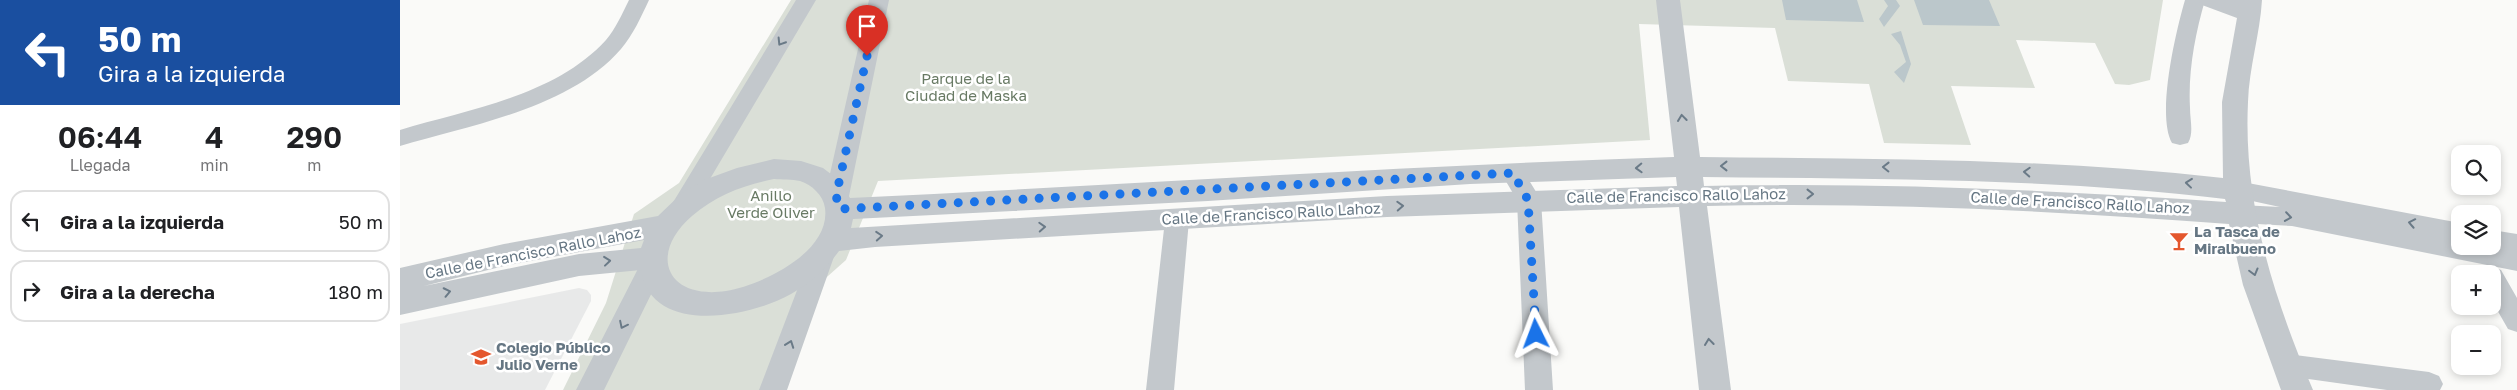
<!DOCTYPE html>
<html lang="es">
<head>
<meta charset="utf-8">
<style>
	:root { --surface:#fff; --page:#f6f6f6; --text:#202124; --muted:#757577; --line:#e0e0e0 }
	body { margin:0; font-family:"Golos Text",sans-serif; background:var(--page); color:var(--text); height:100vh; display:flex; flex-direction:column; font-size:19px; white-space:nowrap }
	* { box-sizing:border-box; margin:0 }
	p { font-size:16px; color:var(--muted) }
	.icon { flex:none; width:28px; height:28px; fill:none; stroke:currentColor; stroke-width:2; stroke-linecap:round; stroke-linejoin:round }
	.map { position:relative; flex:1; overflow:hidden }
	.panel { display:flex; flex-direction:column; background:var(--surface); width:400px }
	.panel>* { flex:none }
	.hud { background:#1a4fa0; color:#fff; overflow:hidden }
	.tools { position:absolute; left:2051px; top:145px; display:grid; gap:10px }
	.tools a { display:grid; place-items:center; width:50px; height:50px; border-radius:10px; background:var(--surface); box-shadow:0 2px 8px #0003; font-size:25px }
	.pin { position:absolute; display:grid; place-items:center; width:42px; height:42px; color:#fff; margin:-51px -21px; border-radius:50% 50% 50% 0; rotate:-45deg; box-shadow:0 0 5px #0007 }
	.pin .icon { rotate:45deg }
	.me { position:absolute; width:55px; margin:-28px; rotate:357deg; stroke-linejoin:round; filter:drop-shadow(0 0 4px #0008) }
	.turn { display:flex; align-items:center; gap:18px; height:105px; padding:0 15px; font-size:22px }
	.turn .icon { width:65px; height:65px; stroke-width:2.5 }
	.turn b { display:block; font-size:35px; line-height:42px }
	.eta { display:flex; justify-content:space-evenly; align-items:center; height:85px; text-align:center }
	.eta b { font-size:30px; font-weight:600; line-height:35px }
	ul { padding:0; list-style:none }
	li { display:flex; align-items:center; gap:15px; height:62px; margin:0 10px 8px; padding:0 5px; border:2px solid var(--line); border-radius:15px }
	li div { flex:1 }
	li b { display:block; font-size:19px }
	li em { font-style:normal }
	main { display:flex; flex:1; min-height:0 }
	.map>svg:first-child { display:block }
</style>
</head>
<body>
<main>
<section class="panel">
<div class="hud">
<div class="turn"><svg class="icon" aria-label="left" viewBox="0 0 24 24"><path d="M17 20v-9H6M10 6l-5 5 5 5"/></svg><div><b>50 m</b>Gira a la izquierda</div></div>
</div>
<div class="eta">
<div><b>06:44</b><p>Llegada</p></div>
<div><b>4</b><p>min</p></div>
<div><b>290</b><p>m</p></div>
</div>
<ul>
<li><svg class="icon" aria-label="left" viewBox="0 0 24 24"><path d="M17 20v-9H6M10 6l-5 5 5 5"/></svg><div><b>Gira a la izquierda</b></div><em>50 m</em></li>
<li><svg class="icon" aria-label="right" viewBox="0 0 24 24"><path d="M7 20v-9h11M14 6l5 5-5 5"/></svg><div><b>Gira a la derecha</b></div><em>180 m</em></li>
</ul>
</section>
<div class="map">
<svg width="2117" height="390" viewBox="0 0 2117 390">
	<rect width="100%" height="100%" fill="#fafaf8"/>
	<!-- built -->
	<path fill="#e8e9e9" d="M179 288 187 290 191 295V301L145 390H0V324Z"/>
	<!-- green -->
	<path fill="#dadfd7" d="M391 0H1763L1750 80 1729 85 1715 84 1695 43 1616 40 1635 88 1551 86 1571 145 1484 143 1469 84 1388 81 1375 28 1239 24 1250 140 478 181 446 260 392 308 360 390H163L206 303 234 214 279 183Z"/>
	<!-- water -->
	<path fill="#bbc7cb" d="M1382 0H1457L1464 22 1386 20Z
		M1484 0H1496L1500 6 1484 27 1479 19 1488 6Z
		M1514 0H1589L1600 26 1523 25Z
		M1501 31 1511 64 1504 83 1494 72 1506 62 1500 45 1491 34Z"/>
	<g fill="none" stroke-linecap="round" stroke-linejoin="round">
		<!-- minor -->
		<path fill="#c3c8cc" fill-rule="evenodd" d="M229 0H249C241 17 233 35 221 49 170 108 71 125 0 146V130C69 109 155 96 206 40 216 28 222 14 229 0Z
			M396 0H416L288 216 280 219 272 216 268 210 272 204Z
			M469 0H489L449 196 445 202 437 205 429 202 425 196Z
			M1785 0H1805C1795 35 1788 71 1790 108 1790 120 1794 133 1788 143L1780 145 1772 143C1756 115 1776 31 1785 0Z
			M1113 164 1121 167 1141 200 1153 390H1125L1117 200 1101 173 1105 167Z
			M1837 181 2060 223V246H2092V230L2117 234V271L1892 226 1840 223 1831 221 1828 214 1831 207 1840 205 1880 207 1829 196 1825 190 1829 184Z
			M777 211 786 213 789 220 774 390H746L765 220 768 213Z
			M424 241 433 244 436 251 387 390H359L412 251 415 244Z
			M252 256 261 259 265 266 204 390H176L243 259Z
			M2092 267 2101 270 2117 298V332L2108 329 2092 301V274H2081L2083 270Z
			M1887 354 2029 372 2039 376 2043 384 2040 390H1987L1887 376 1878 373 1874 365 1878 357Z"/>
		<!-- tertiary -->
		<path fill="#c3c8cc" fill-rule="evenodd" d="M1256 0H1280L1300 157C1475 159 1649 158 1823 178L1822 102 1837 18 1802 5 1798 0H1862C1860 34 1849 68 1848 102 1843 204 1874 298 1913 390H1881L1843 285 1829 224C1655 211 1481 202 1307 206L1331 390H1299L1279 207 987 217 475 247 439 251C426 269 410 283 391 294 351 317 251 337 241 270L179 276 0 315V268L104 244 258 216 282 193 304 180 337 168 374 159 401 161 423 168 440 181 450 198C724 185 999 166 1274 157ZM1276 177 1277 186 987 196 451 228 453 219 808 201 1070 184ZM1303 177C1477 179 1652 178 1825 199L1826 202C1652 190 1478 182 1304 186ZM374 179C382 180 392 179 400 181 412 185 423 195 425 208 431 252 362 285 326 291 266 300 248 254 292 216 316 195 344 185 374 179ZM244 240 241 248 179 254 24 286 104 266Z"/>
	</g>
	<!-- one-way arrows -->
	<defs><path id="oneway-chevron" d="M-2-3.5L2.5 0L-2 3.5" fill="none" stroke-width="1.6" stroke-linecap="round" stroke-linejoin="round" transform="scale(1.25)"/></defs>
	<g stroke="#6a7a87">
		<use href="#oneway-chevron" transform="translate(381 42) rotate(122)"/>
		<use href="#oneway-chevron" transform="translate(1282 118) rotate(-97)"/>
		<use href="#oneway-chevron" transform="translate(1324 166) rotate(180)"/>
		<use href="#oneway-chevron" transform="translate(1486 167) rotate(-179)"/>
		<use href="#oneway-chevron" transform="translate(1239 168) rotate(178)"/>
		<use href="#oneway-chevron" transform="translate(1627 172) rotate(-177)"/>
		<use href="#oneway-chevron" transform="translate(1789 183) rotate(-174)"/>
		<use href="#oneway-chevron" transform="translate(1410 194)"/>
		<use href="#oneway-chevron" transform="translate(1000 206) rotate(-3)"/>
		<use href="#oneway-chevron" transform="translate(1888 217) rotate(8)"/>
		<use href="#oneway-chevron" transform="translate(2012 223) rotate(-169)"/>
		<use href="#oneway-chevron" transform="translate(642 227) rotate(-3)"/>
		<use href="#oneway-chevron" transform="translate(479 236) rotate(-4)"/>
		<use href="#oneway-chevron" transform="translate(207 261) rotate(-6)"/>
		<use href="#oneway-chevron" transform="translate(1854 272) rotate(75)"/>
		<use href="#oneway-chevron" transform="translate(47 292) rotate(-12)"/>
		<use href="#oneway-chevron" transform="translate(223 325) rotate(116)"/>
		<use href="#oneway-chevron" transform="translate(1309 342) rotate(-97)"/>
		<use href="#oneway-chevron" transform="translate(390 344) rotate(-70)"/>
	</g>
	<g fill="none" stroke-linecap="round" stroke-linejoin="round">
		<!-- route -->
		<path stroke="#1a73e8" stroke-width="9" stroke-dasharray="0 16.2" d="M467 56 436 196 440 209 1113 173 1128 200 1136 334"/>
	</g>
	<!-- icons -->
	<defs>
		<symbol id="bar-bare" viewBox="-9 -9 18 18"><path d="M-6-5H6L.8 .8V4.5H3.5V6h-7V4.5H-.8V.8Z" fill="#e4572e" stroke="#fff" stroke-width="2.5" paint-order="stroke"/></symbol>
		<symbol id="school-bare" viewBox="-9 -9 18 18"><path d="M0-5L7-2L0 1L-7-2ZM-4 1L0 2.5L4 1V4Q0 6-4 4Z" fill="#e4572e" stroke="#fff" stroke-width="2.5" paint-order="stroke"/></symbol>
	</defs>
	<g fill-rule="evenodd">
		<use href="#bar-bare" x="1765" y="227" width="28" height="28"/>
		<use href="#school-bare" x="67" y="343" width="28" height="28"/>
	</g>
	<g text-anchor="middle" stroke-width="5" stroke-linejoin="round" paint-order="stroke">
		<!-- park labels -->
		<g font-size="15" fill="#687a64" stroke="#fff">
			<text x="566" y="84">Parque de la<tspan x="566" dy="17">Ciudad de Maska</tspan></text>
			<text x="371" y="201">Anillo<tspan x="371" dy="17">Verde Oliver</tspan></text>
		</g>
		<!-- street labels -->
		<g font-size="15" fill="#657683" stroke="#fff">
			<text transform="translate(1276 196) rotate(-1)" y="5">Calle de Francisco Rallo Lahoz</text>
			<text transform="translate(1680 203) rotate(3)" y="5">Calle de Francisco Rallo Lahoz</text>
			<text transform="translate(871 214) rotate(-3)" y="5">Calle de Francisco Rallo Lahoz</text>
			<text transform="translate(133 253) rotate(-11)" y="5">Calle de Francisco Rallo Lahoz</text>
		</g>
		<!-- poi labels -->
		<g font-size="15" font-weight="bold" fill="#657683" stroke="#fff" text-anchor="start">
			<text x="1794" y="237">La Tasca de<tspan x="1794" dy="17">Miralbueno</tspan></text>
			<text x="96" y="353">Colegio Público<tspan x="96" dy="17">Julio Verne</tspan></text>
		</g>
	</g>
</svg>
<div class="tools">
<a><svg class="icon" aria-label="search" viewBox="0 0 24 24"><circle cx="10" cy="10" r="6"/><path d="M15 15l6 6"/></svg></a>
<a><svg class="icon" aria-label="layers" viewBox="0 0 24 24"><path d="M12 4l9 5-9 5-9-5zM3 14l9 5 9-5"/></svg></a>
<a>+</a>
<a>−</a>
</div>
<div class="pin" style="left:467px;top:56px;background:#d93025"><svg class="icon" aria-label="arrive" viewBox="0 0 24 24"><path d="M6 21V4h12l-3 4 3 4H6"/></svg></div>
<svg class="me" style="left:1136px;top:334px" viewBox="-20 -20 40 40"><path d="M0-17L14 15 0 8-14 15z" fill="#1a73e8" stroke="#fff" stroke-width="4"/></svg>
</div>
</main>
</body>
</html>
